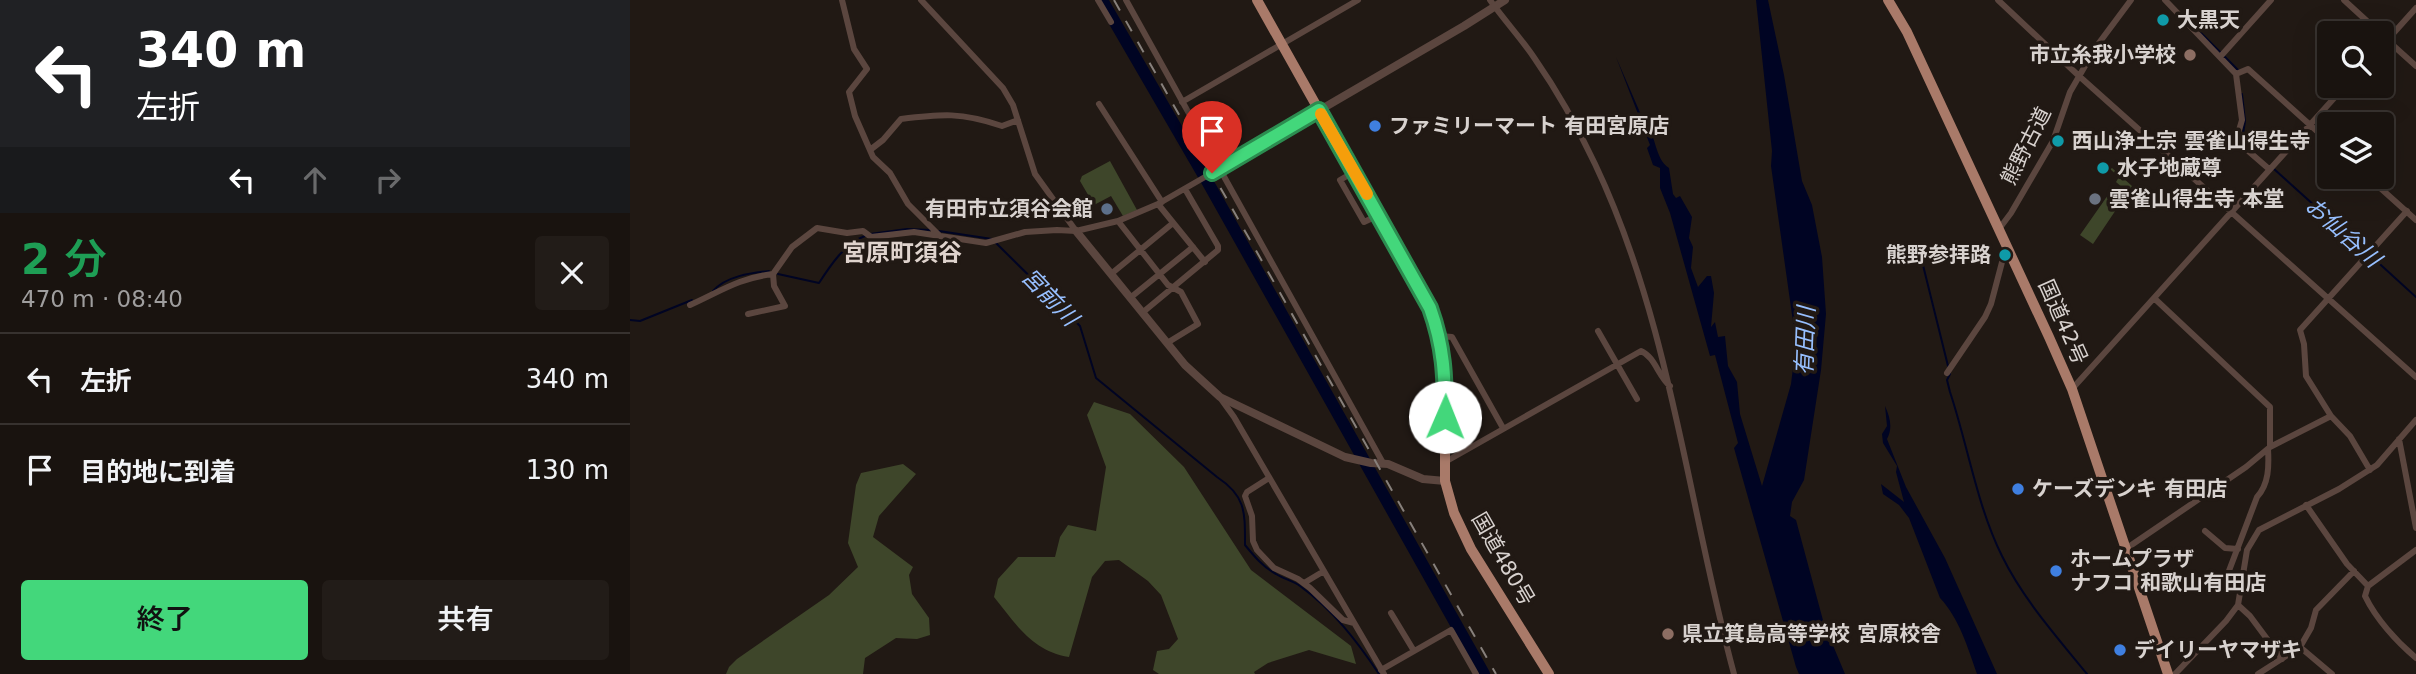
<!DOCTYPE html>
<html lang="ja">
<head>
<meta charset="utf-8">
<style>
	:root { --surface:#19130f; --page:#221c18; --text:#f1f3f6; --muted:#9f9e9e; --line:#37322f; --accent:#43d77b }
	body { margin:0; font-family:"DejaVu Sans","Noto Sans JP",sans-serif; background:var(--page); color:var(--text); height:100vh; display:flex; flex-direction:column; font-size:26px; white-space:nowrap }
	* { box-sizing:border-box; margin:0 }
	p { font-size:23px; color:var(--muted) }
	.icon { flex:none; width:38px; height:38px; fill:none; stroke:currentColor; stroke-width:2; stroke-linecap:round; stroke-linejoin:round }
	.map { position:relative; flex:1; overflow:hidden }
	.drawer { display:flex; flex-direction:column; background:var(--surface); width:630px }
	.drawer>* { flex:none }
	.top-card { background:#202124; color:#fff; overflow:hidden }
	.tools { position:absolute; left:1687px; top:21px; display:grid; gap:14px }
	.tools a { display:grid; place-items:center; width:77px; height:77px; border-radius:7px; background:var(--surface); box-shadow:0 7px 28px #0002,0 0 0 2px var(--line); font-size:35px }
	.pin { position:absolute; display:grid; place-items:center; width:60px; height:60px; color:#fff; margin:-72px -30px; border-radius:50% 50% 50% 0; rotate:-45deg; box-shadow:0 0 7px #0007 }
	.pin .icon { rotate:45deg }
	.me { position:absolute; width:77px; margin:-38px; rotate:1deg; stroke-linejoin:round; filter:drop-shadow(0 0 5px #0008) }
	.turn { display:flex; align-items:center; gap:24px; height:147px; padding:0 21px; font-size:32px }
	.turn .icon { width:91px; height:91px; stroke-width:2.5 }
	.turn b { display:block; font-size:49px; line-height:60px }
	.lanes { display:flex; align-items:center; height:66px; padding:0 21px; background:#0003; justify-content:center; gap:35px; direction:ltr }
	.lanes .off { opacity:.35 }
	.round { display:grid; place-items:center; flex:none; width:74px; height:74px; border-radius:7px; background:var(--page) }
	.overview { display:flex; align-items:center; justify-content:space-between; height:119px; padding:0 21px }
	h1 { font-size:42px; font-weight:600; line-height:52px; color:#1e9e55 }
	.cta { display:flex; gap:14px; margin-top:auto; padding:14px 21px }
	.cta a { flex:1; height:80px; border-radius:7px; background:var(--accent); color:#111; font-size:28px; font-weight:600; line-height:80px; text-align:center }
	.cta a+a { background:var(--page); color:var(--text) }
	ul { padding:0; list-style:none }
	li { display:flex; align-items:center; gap:21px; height:91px; padding:0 21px; border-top:2px solid var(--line) }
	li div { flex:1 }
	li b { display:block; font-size:26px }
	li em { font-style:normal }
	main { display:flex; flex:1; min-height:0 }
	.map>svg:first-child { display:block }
</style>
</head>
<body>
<main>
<section class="drawer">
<div class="top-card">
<div class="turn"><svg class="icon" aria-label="left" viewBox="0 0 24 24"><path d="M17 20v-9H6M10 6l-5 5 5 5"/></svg><div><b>340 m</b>左折</div></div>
<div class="lanes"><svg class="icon" aria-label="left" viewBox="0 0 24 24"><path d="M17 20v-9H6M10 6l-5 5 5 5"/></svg><svg class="icon off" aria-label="ahead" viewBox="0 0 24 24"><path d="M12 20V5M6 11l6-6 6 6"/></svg><svg class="icon off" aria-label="right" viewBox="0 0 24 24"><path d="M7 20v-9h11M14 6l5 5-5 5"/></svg></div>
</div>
<div class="overview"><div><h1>2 分</h1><p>470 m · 08:40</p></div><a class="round"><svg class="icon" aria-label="close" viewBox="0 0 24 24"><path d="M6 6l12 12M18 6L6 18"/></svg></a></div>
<ul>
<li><svg class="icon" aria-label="left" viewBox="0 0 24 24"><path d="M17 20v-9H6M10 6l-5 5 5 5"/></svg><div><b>左折</b></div><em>340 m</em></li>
<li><svg class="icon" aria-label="arrive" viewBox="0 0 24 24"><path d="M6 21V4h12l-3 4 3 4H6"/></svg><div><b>目的地に到着</b></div><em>130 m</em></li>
</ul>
<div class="cta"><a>終了</a><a>共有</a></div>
</section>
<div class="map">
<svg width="1786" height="674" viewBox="0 0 1786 674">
	<rect width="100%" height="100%" fill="#211914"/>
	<!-- green -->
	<path fill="#3e462a" d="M480 161 507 210 493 216 481 196 464 205 450 181 452 176Z
		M1482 168 1502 186 1463 244 1450 235 1478 195 1486 200 1494 189 1486 182 1489 177 1480 169Z
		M464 402 500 414 554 467 621 570 721 646 726 664 679 650 638 663 624 672 625 674H529L523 670 527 651 539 649 548 639 531 595 518 581 489 560 475 561 462 577 439 657C402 651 386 624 364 597L368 579 388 557H425L430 537 438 525 466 531 476 467 457 415Z
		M273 464 286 474 249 516 243 537 283 567 279 575 282 594 299 618 300 635 287 639 266 638 235 658 233 674H96L99 667 107 659 199 595 228 567 218 543 226 485 231 473Z"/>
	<!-- water -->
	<path fill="#000423" d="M1126 0H1138L1154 75 1172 181 1182 205 1192 257 1196 314 1191 370 1174 480 1162 502 1160 516 1166 520 1194 624 1215 674H1169L1166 667 1104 448 1108 443 1085 355 1080 356 1040 213 1030 188V168L1023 165 1017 148 1020 145 986 57 1015 124C1027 135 1024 158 1039 168L1043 194 1046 198 1050 196 1062 217 1059 238 1063 247 1061 268 1068 287 1077 276H1081L1084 293 1081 327 1085 322 1088 337 1095 336 1098 366 1107 382 1110 414 1132 486 1161 384 1166 343 1141 166 1142 151Z
		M1255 406C1260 417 1263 428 1257 439L1276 487 1315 558 1367 674H1347C1338 648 1329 618 1310 598L1279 518 1269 505 1253 494 1251 484 1274 502 1266 472 1267 466 1253 443 1252 434 1257 426Z"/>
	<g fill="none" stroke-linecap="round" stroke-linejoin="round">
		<!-- stream -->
		<path stroke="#000423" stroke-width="2" d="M1566 28 1609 71
			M1612 140 1615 121 1612 94
			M1644 169 1736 252
			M309 231 362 239
			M240 234 277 229 300 230
			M366 243 450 326 466 378 587 477C616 496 615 512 615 545 624 556 633 567 646 574 654 579 663 581 670 586 703 610 727 641 749 674
			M1288 245 1318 366
			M1741 256 1786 297
			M148 274 189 283C200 266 215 243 235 236
			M83 291C96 276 121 273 139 271
			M0 320 10 321 62 300
			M1320 374 1317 380 1320 392C1338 446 1347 506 1372 556 1393 599 1427 637 1457 674"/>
		<!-- river -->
		<path stroke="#000423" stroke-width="12" d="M472 0 577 181 854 674"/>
		<!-- minor -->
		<path stroke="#5b463f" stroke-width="6" d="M212 0 224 49 237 69 219 92 225 116 243 157 260 173 278 204 309 235
			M291 0 373 88 383 105 405 174 446 231
			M468 0 481 22
			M496 0 753 463
			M860 0C874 20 891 38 905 59 928 92 948 128 965 164 1041 324 1058 505 1104 674
			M1368 0 1449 76 1786 377
			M1535 0 1606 74 1612 120 1607 137 1609 143 1639 169
			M1714 0 1750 33
			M1756 39 1786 66
			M1752 46 1786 8
			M1590 57 1641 0
			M1606 74 1618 69 1699 142
			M552 102 728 0
			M469 104 532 202
			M240 150 253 140 271 119C312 114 331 112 372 126L388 120
			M724 172 710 180 734 222 749 215
			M1738 177 1786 220
			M528 204 575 262
			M488 221 538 285 551 292 568 324 537 343
			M1369 229 1381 213 1423 141 1440 92 1466 47 1501 0
			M481 274 543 223
			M500 298 563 247
			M1524 298 1640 407V447
			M60 305C91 291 109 278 143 274L162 247 187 228 217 233 233 231 241 237 284 232 356 243 395 232 427 230 446 231 488 221 528 204 594 166
			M512 313 588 250V246L555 189
			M118 314 155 306 144 286 143 274
			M968 331 1007 399
			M810 336 822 337 873 428
			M1317 373 1355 317 1361 304 1376 247
			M1442 389 1715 86
			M591 399 604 417 754 674
			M1769 439 1786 528
			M815 462 1011 351C1025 357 1028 376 1040 386
			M1740 470 1720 436 1701 416 1676 376 1674 344 1670 330 1777 211
			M639 478 617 492 615 496 622 516 623 541 627 550 644 568 668 579 680 588 713 620 724 623
			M1676 505 1717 564 1738 586 1786 550
			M1575 531 1595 548 1608 549
			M1497 548 1616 467 1640 447 1701 416
			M1597 576 1627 497C1639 484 1639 466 1638 449
			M674 583 694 571
			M1738 586 1735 596C1746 619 1767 642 1786 658
			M1608 605 1620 616 1652 659
			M761 613 784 651
			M751 670 821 630 846 674
			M1545 674 1596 621 1608 605 1617 550 1629 530 1709 489 1747 465 1786 420
			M1628 674 1670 647
			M1702 674 1670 647 1681 628 1686 610 1724 571"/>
		<!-- tertiary -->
		<path stroke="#5b463f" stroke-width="8" d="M594 166 834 26 875 0
			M446 231 555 365 590 397 715 457 741 463 758 464 793 479 815 481"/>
		<!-- trunk -->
		<path stroke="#a97a69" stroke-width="10" d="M627 0 800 308 810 336 815 373V481L824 513 841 549 919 674
			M1258 0 1277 32 1419 337 1442 389 1538 674"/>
		<!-- rail -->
		<path stroke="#87807c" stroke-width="2" stroke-dasharray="12 12" stroke-linecap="butt" d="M484 0 866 674"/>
	</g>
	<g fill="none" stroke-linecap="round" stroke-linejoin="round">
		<defs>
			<path id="route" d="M582 173 689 110 800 308C814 347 815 376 815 417"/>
		</defs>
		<!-- route casing -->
		<use href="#route" stroke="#2c8c50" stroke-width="18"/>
		<!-- route -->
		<use href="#route" stroke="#43d77b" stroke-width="12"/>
		<!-- slow -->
		<path stroke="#f59e0b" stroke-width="12" d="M691 114 737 194"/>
	</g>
	<!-- markers -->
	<g fill="#0f9aa8" stroke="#211914" stroke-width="2.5">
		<circle cx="1533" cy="20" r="7"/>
		<circle cx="1428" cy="141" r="7"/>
		<circle cx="1473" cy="168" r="7"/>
		<circle cx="1375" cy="255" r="7"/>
	</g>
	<g fill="#8d6e63" stroke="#211914" stroke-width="2.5">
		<circle cx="1560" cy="55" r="7"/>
		<circle cx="1038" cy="634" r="7"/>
	</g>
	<g fill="#3f7fe0" stroke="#211914" stroke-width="2.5">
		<circle cx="745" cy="126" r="7"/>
		<circle cx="1388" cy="489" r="7"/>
		<circle cx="1426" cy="571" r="7"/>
		<circle cx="1490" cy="650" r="7"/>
	</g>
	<circle fill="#6b7280" stroke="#211914" stroke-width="2.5" cx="1465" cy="199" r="7"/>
	<circle fill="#5c6f8a" stroke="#211914" stroke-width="2.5" cx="477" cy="209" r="7"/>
	<g text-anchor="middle" stroke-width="7" stroke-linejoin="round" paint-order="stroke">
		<!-- poi labels -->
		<g font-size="21" font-weight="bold" fill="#d8d2cf" stroke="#211914" text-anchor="start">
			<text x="1547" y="27">大黒天</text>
			<text x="1546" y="62" text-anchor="end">市立糸我小学校</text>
			<text x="759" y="133">ファミリーマート 有田宮原店</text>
			<text x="1442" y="148">西山浄土宗 雲雀山得生寺</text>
			<text x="1487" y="175">水子地蔵尊</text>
			<text x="1479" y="206">雲雀山得生寺 本堂</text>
			<text x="463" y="216" text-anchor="end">有田市立須谷会館</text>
			<text x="1361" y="262" text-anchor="end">熊野参拝路</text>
			<text x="1402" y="496">ケーズデンキ 有田店</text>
			<text x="1440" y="566">ホームプラザ<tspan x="1440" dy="24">ナフコ 和歌山有田店</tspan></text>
			<text x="1052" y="641">県立箕島高等学校 宮原校舎</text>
			<text x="1504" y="657">デイリーヤマザキ</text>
		</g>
		<!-- street labels -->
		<g font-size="21" fill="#d8d2cf" stroke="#211914">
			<text transform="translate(1396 146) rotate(-63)" y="7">熊野古道</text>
			<text transform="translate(1433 322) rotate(66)" y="7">国道42号</text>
			<text transform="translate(873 559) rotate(60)" y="7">国道480号</text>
		</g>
		<!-- water labels -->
		<g font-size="23" font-style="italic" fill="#97bffe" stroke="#211914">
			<text transform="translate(1713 232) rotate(42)" y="8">お仙谷川</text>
			<text transform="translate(420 297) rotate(46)" y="8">宮前川</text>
			<text transform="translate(1175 341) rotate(-88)" y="8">有田川</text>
		</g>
		<!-- quarter labels -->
		<g font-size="24" font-weight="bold" fill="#dfd3cd" stroke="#211914">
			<text x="272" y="261">宮原町須谷</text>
		</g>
	</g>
</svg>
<div class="tools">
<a><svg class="icon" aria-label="search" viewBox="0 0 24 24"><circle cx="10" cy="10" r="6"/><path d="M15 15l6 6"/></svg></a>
<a><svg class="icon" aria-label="layers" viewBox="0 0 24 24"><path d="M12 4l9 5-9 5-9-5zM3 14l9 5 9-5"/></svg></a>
</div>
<div class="pin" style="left:582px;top:173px;background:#d93025"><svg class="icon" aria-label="arrive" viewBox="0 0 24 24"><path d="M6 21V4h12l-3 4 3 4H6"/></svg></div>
<svg class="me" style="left:815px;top:417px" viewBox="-20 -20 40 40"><circle r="19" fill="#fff"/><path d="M0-13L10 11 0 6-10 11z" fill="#43d77b"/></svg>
</div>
</main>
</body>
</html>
